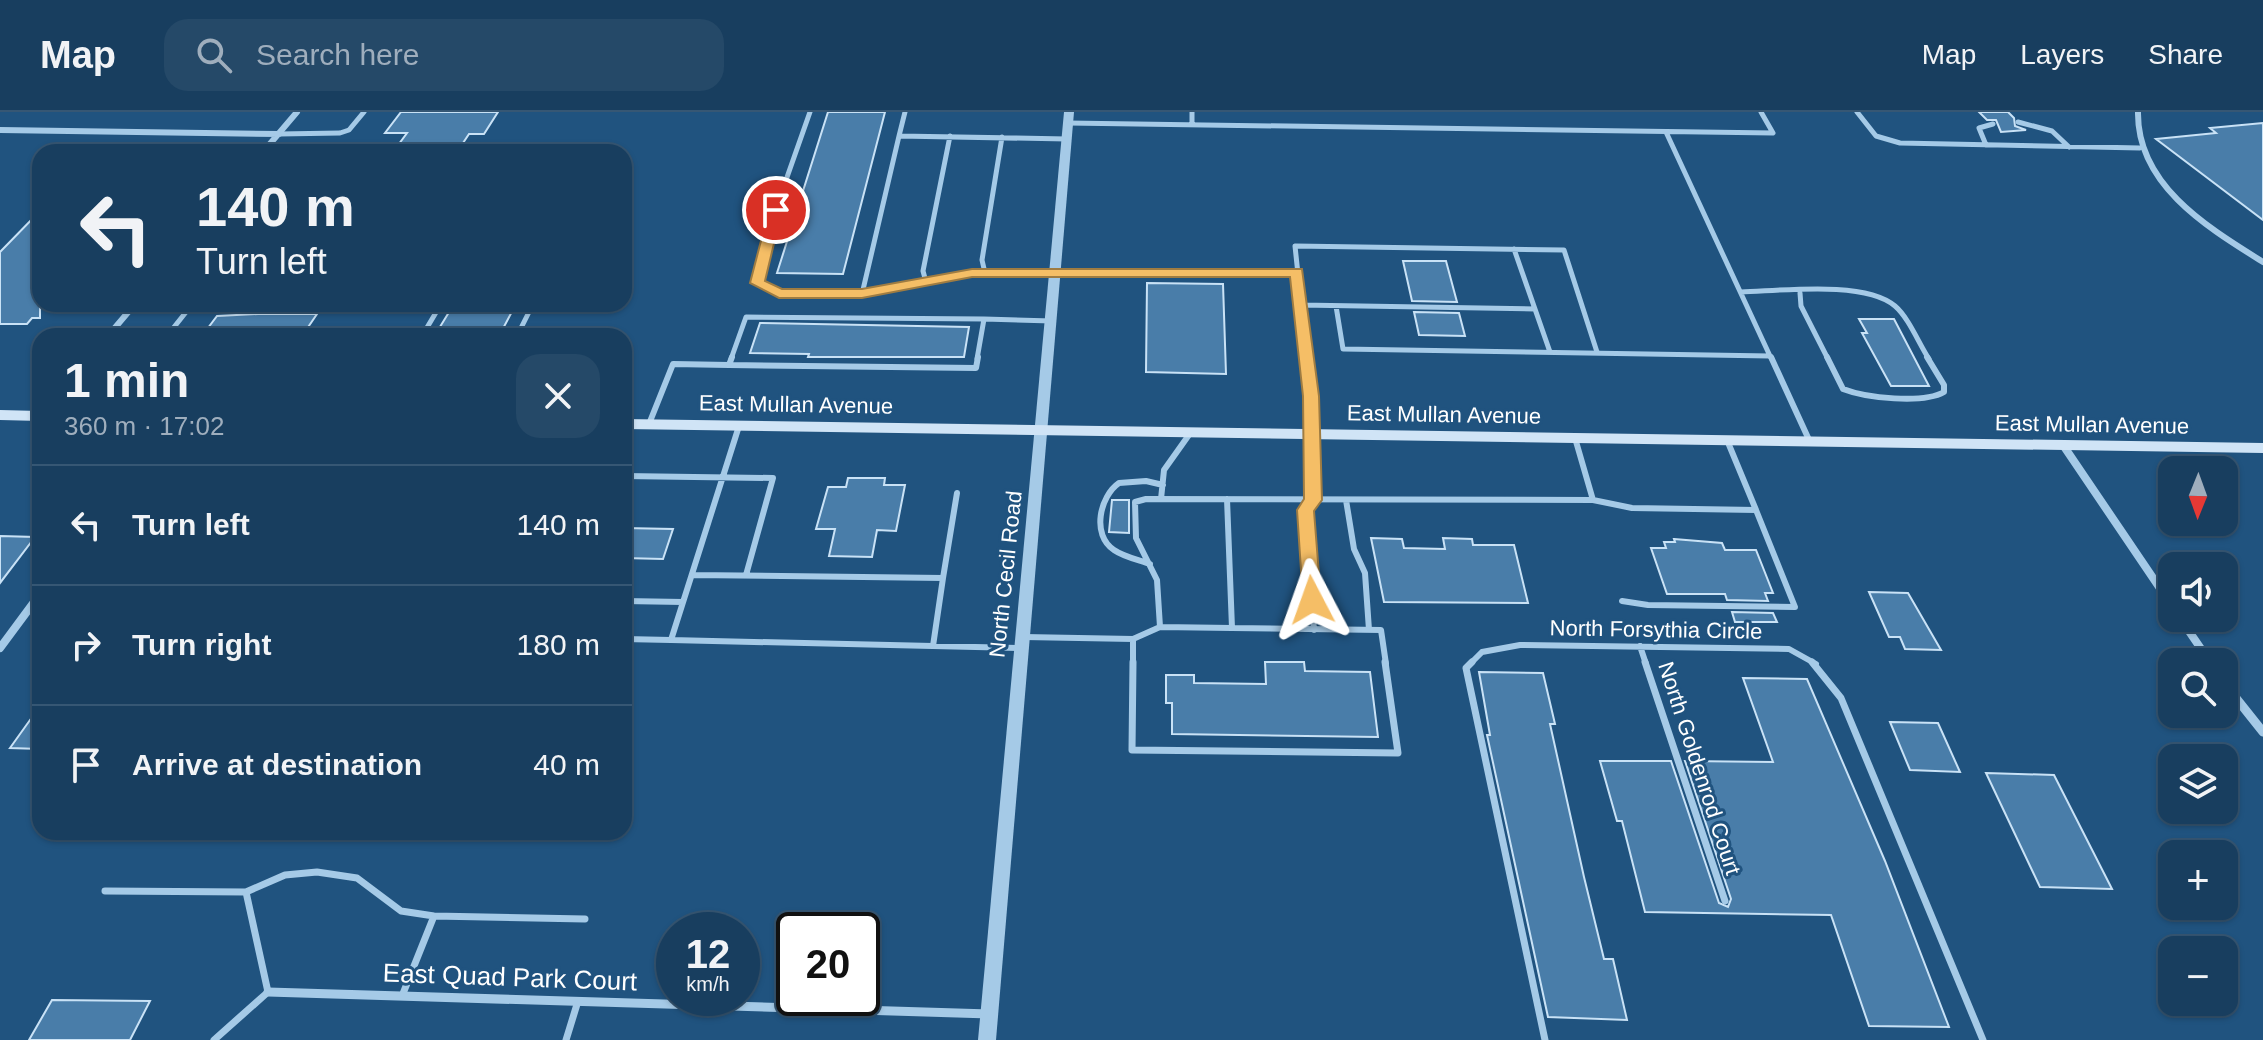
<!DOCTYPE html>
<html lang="en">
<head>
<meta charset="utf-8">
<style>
	:root { --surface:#183e5f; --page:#254968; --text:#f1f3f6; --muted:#9faebd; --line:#365774 }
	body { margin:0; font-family:Arial,sans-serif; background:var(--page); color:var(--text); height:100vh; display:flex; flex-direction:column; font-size:30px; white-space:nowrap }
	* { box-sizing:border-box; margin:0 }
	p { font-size:26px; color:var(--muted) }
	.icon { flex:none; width:44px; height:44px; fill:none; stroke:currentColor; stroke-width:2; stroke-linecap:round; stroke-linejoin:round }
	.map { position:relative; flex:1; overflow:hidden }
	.details { position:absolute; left:32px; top:216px; width:600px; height:512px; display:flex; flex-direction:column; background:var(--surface); border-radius:24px; box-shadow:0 2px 6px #0004,0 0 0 2px var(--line) }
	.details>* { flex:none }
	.guide { position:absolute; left:32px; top:32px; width:600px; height:168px; border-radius:24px; box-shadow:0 2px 6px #0004,0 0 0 2px var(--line); background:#183e5f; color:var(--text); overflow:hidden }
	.needle { width:52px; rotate:181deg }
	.buttons { position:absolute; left:2158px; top:344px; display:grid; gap:16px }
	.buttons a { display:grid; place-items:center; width:80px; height:80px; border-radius:16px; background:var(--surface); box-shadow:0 2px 6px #0004,0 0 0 2px var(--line); font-size:40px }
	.speed { position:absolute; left:656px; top:800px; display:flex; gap:16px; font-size:40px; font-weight:700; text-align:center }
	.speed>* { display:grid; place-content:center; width:104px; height:104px; border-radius:50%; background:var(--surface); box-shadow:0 2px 6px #0004,0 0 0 2px var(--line); line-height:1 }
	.speed small { font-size:20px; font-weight:400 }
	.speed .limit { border:4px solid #111; border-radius:12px; background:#fff; color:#111 }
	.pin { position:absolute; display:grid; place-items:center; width:68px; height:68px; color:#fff; margin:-34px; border:4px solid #fff; border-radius:50%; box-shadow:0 2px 8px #0007 }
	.me { position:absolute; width:88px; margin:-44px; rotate:356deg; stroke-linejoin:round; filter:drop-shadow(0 0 6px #0008) }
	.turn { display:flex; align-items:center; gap:28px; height:168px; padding:0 32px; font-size:36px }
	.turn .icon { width:104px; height:104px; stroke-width:2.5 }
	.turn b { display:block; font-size:56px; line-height:68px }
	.round { display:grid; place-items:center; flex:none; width:84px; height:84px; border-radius:24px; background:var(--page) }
	.headline { display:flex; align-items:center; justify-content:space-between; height:136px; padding:0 32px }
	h1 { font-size:48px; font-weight:600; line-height:60px }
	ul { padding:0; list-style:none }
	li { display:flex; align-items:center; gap:24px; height:120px; padding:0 32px; border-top:2px solid var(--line) }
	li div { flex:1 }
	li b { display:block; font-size:30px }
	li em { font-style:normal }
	header { display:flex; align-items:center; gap:48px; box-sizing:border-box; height:112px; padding:0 40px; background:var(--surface); border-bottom:2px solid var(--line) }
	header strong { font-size:38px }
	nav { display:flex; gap:44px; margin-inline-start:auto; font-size:28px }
	.search { width:560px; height:72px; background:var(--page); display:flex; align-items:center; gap:20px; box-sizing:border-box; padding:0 28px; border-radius:24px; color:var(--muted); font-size:30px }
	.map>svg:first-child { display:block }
</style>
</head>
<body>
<header>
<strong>Map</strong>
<div class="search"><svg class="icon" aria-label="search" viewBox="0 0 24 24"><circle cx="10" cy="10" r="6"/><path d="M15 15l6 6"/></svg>Search here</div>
<nav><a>Map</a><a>Layers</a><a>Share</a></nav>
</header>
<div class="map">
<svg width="2263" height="928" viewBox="0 0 2263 928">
	<rect width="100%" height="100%" fill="#20537f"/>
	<!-- building -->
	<path fill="#497da9" stroke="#c9e2f6" stroke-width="2" d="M401 0H498L484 22H469L457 40H393L407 21H385Z
		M828 0H885L843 162 777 161Z
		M1979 0H2008L2014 6 2015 14 2026 18 2001 20 1996 8H1987Z
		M2263 11V108L2156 27 2216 21 2210 16Z
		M40 99V206H32L27 212H0V140Z
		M1403 149H1446L1457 190 1412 189Z
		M1147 171 1223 172 1226 262 1146 260Z
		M454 192H516L499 224 435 223Z
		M1414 200 1459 201 1465 224 1419 223Z
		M258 202H317L302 224H202L217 204Z
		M1859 207H1894L1929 274H1891L1862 221H1867Z
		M760 211 969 215 964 245H808L809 242 750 241Z
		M848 366H885L884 373H905L896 419 877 418 872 445 829 444 835 417H816L828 375H846Z
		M1112 388H1129V421L1109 420Z
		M624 416 673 417 663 447 624 446Z
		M0 424 35 425 0 471Z
		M1371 426 1402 427 1404 436 1445 437 1443 426 1472 427 1473 433H1514L1528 491 1384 490Z
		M1674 427 1722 431 1725 438H1756L1773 481H1765L1768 489 1727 488 1725 482H1667L1651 436H1666L1664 430H1675Z
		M1869 480 1908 481 1941 538 1905 537 1900 525H1889Z
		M1732 500 1773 501 1777 510H1735Z
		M1265 550H1304L1305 559 1370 560 1378 625 1172 622V591H1166V563H1194V571L1266 572Z
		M1479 560 1543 561 1555 612H1550L1584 765 1604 847H1613L1627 908 1548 905 1487 623H1490Z
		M1743 566 1807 567 1885 749 1949 915 1869 914 1831 803 1645 800 1622 709H1617L1600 649H1671L1719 791 1728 795 1731 787 1685 649 1773 650Z
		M40 594V637L10 636Z
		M1890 610 1938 611 1960 660 1910 658Z
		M1986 661 2054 663 2112 777 2040 775Z
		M52 888 150 889 130 928H29Z"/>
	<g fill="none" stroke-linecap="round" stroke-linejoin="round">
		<!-- service-far2 -->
		<path stroke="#a5cae7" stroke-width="5" d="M810 0 767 122 757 171 779 182H862
			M905 0 899 24 1067 27
			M1192 0V13
			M1761 0 1773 21
			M1857 0 1876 24 1900 31 2140 36
			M2018 10 2052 19 2069 35
			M1068 11 1773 21
			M1666 20 1770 244
			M279 22 340 21 349 18 364 0
			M899 24 862 182 972 161 1297 160
			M1986 33 1979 16 1993 12
			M1514 137 1550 240
			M985 161 982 148 1002 25
			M926 170 923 159 950 24
			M1741 180C1779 179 1865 168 1895 194 1909 206 1919 232 1929 247
			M1800 181 1801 194 1828 247
			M1301 193 1535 197
			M133 194 300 196
			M1336 194 1343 237 1770 244 1772 247
			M984 207 1052 209
			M167 224 190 195
			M422 224 441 192
			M517 224 533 192
			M731 247 746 205 984 207 977 247
			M1307 247 1295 134 1564 138 1597 240"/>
		<!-- service-far1 -->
		<path stroke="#a5cae7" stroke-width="6" d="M1307 245 1313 388 1305 398 1314 518
			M1771 245 1810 330
			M1827 245 1843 277C1866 286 1923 292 1944 280V273L1927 245
			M729 253 976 256 978 245
			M729 253 732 245
			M649 312 673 252 729 253
			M624 364 773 366 746 463
			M1161 387 1164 358 1191 320
			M1346 388 1354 437 1365 461 1369 518
			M1593 388 1632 396 1756 398 1727 328
			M1150 452C1139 448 1124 445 1114 438 1091 423 1100 384 1119 371L1146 369 1163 373
			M692 463 943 466 933 534
			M943 466 957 381
			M624 489 683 490
			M1622 489 1648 493 1795 495 1756 398
			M1160 515 1157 468 1136 426 1135 390 1146 387 1593 388 1575 326
			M1232 516 1381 518 1386 552
			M1024 525 1133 527 1160 515 1232 516 1227 387
			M624 527 671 528 739 314
			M671 528 1019 536
			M1640 534 1646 552
			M1133 552V527
			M1470 552 1482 540 1520 533 1789 537 1816 552"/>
		<!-- service -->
		<path stroke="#a5cae7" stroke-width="7" d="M1133 550 1132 638 1398 641 1385 550
			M1472 550 1466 556 1545 928
			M1645 550 1725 789
			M1812 550 1841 586 1983 928
			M105 779 246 780 285 763 317 760 357 766 401 799 434 804 585 807
			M402 884 434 804
			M214 928 268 880 246 780
			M566 928 578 889"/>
		<!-- minor-far2 -->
		<path stroke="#a5cae7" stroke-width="6" d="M2138 0C2137 73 2207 115 2263 150
			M0 18 279 22
			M263 40 297 0
			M108 224 135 192"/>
		<!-- minor-far1 -->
		<path stroke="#a5cae7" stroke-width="8" d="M2063 333 2172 494
			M2180 506 2210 550
			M0 536 40 482"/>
		<!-- minor -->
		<path stroke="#a5cae7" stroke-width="9" d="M2224 571 2263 620
			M268 880 990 902"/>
		<!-- tertiary -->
		<path fill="#a5cae7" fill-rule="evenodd" d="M1064 0H1074L996 928H978Z"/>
		<!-- secondary -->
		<path fill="#d0e4f6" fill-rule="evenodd" d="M0 298 40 299V309L0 308Z
			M624 307 2263 331V341L624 317Z"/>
	</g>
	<!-- route -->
	<path fill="#f5be66" stroke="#9f7c42" stroke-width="2" d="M776 94 782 98 765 169 782 177H862L972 157H1302L1319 284 1322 388 1314 399 1321 488 1319 493 1312 495 1303 488 1297 398 1304 387 1303 284 1290 165H972L862 186H779L750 171 769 98Z"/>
	<g text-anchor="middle" stroke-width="6" stroke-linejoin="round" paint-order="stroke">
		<!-- street labels -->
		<g font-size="22" fill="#fff" stroke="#20537f">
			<text transform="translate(796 292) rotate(1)" y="8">East Mullan Avenue</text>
			<text transform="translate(1444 302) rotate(1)" y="8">East Mullan Avenue</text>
			<text transform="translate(2092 312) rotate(1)" y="8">East Mullan Avenue</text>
			<text transform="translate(1005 462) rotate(-84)" y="8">North Cecil Road</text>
			<text transform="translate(1656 517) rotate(1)" y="8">North Forsythia Circle</text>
			<text transform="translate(1700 656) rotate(72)" y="8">North Goldenrod Court</text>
		</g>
		<!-- near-street labels -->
		<g font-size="26" fill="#fff" stroke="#20537f">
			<text transform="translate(510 865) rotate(2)" y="9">East Quad Park Court</text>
		</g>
	</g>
</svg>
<div class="buttons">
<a><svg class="needle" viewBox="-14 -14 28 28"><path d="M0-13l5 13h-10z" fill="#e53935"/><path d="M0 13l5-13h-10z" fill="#9faebd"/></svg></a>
<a><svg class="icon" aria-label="sound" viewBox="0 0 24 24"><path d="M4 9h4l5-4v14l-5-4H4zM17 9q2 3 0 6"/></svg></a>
<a><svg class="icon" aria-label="search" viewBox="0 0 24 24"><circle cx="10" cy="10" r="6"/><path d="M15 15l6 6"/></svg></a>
<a><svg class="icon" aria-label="layers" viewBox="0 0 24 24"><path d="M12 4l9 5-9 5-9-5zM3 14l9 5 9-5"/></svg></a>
<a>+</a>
<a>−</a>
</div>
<div class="speed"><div>12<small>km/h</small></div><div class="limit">20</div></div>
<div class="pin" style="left:776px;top:98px;background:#d93025"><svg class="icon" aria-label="arrive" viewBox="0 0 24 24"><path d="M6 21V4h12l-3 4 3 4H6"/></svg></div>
<svg class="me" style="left:1312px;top:488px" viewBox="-20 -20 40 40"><path d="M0-17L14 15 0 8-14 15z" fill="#f5be66" stroke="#fff" stroke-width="4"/></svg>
<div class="guide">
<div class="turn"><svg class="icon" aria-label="left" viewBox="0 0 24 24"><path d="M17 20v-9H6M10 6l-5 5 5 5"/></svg><div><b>140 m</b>Turn left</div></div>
</div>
<section class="details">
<div class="headline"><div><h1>1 min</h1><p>360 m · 17:02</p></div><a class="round"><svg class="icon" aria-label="close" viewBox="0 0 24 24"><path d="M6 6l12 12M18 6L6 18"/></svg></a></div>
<ul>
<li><svg class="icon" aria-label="left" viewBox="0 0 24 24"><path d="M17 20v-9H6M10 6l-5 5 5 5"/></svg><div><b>Turn left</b></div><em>140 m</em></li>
<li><svg class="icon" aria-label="right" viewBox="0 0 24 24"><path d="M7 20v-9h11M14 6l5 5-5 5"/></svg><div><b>Turn right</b></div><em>180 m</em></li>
<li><svg class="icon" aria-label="arrive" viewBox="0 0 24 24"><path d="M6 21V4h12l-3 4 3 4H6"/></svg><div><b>Arrive at destination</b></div><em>40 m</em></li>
</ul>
</section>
</div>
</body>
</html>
